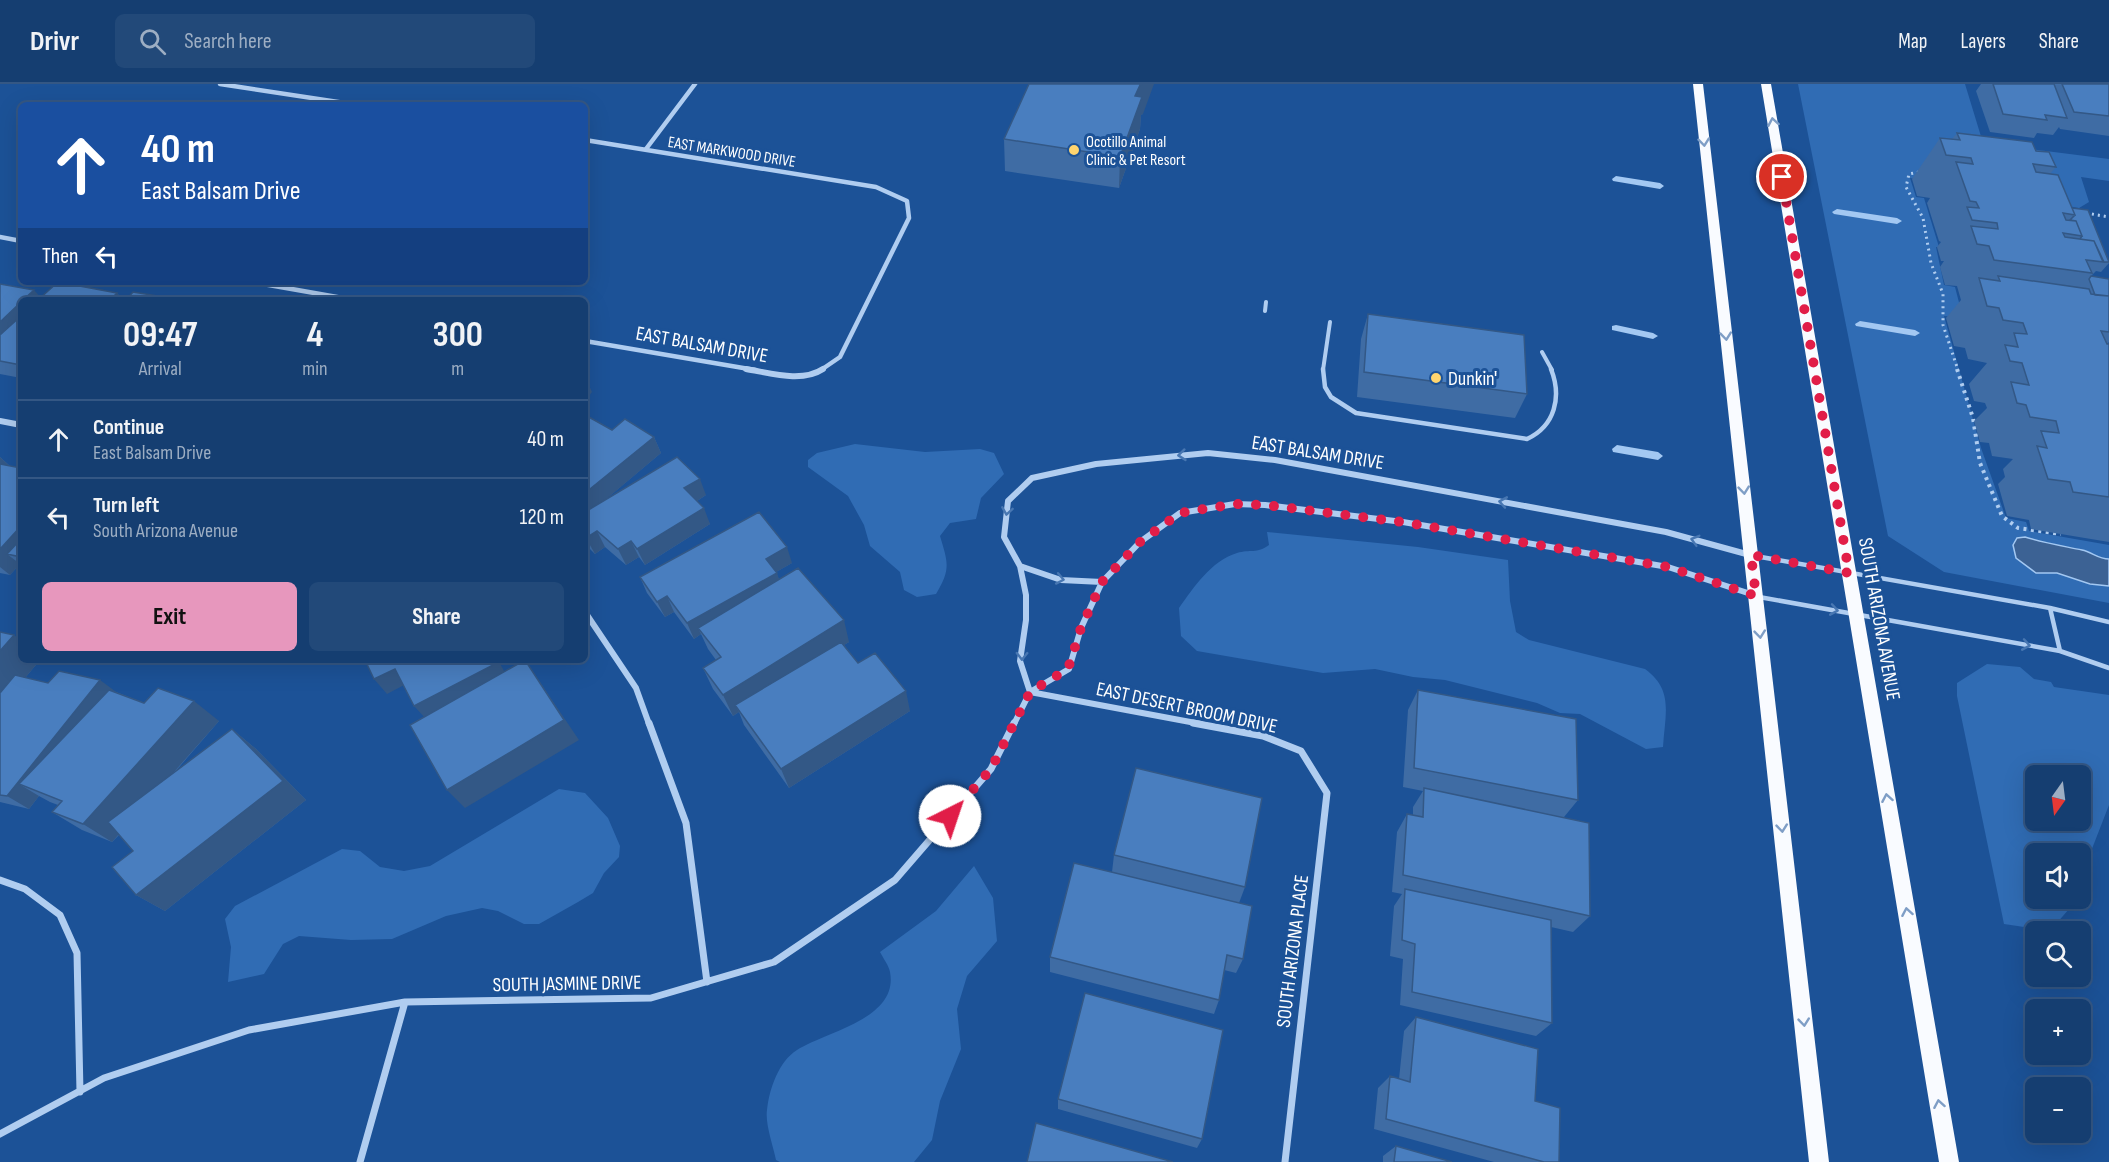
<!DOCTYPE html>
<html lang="en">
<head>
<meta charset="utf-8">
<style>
	:root { --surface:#153e71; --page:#224979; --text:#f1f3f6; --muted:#9daec3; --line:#345784; --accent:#e797bd }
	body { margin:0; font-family:"Sofia Sans Condensed",sans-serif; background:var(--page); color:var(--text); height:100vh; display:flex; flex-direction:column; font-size:22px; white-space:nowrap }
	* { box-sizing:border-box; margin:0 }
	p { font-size:20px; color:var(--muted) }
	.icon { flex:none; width:33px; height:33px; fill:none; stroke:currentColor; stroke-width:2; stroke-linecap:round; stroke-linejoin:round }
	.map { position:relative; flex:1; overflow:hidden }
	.details { position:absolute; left:18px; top:213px; width:570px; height:366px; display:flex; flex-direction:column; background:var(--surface); border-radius:9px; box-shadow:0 6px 24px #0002,0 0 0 2px var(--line) }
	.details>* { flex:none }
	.guide { position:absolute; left:18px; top:18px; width:570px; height:183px; border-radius:9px; box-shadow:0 6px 24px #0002,0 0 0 2px var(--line); background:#1a4fa0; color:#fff; overflow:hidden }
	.needle { width:39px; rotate:194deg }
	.buttons { position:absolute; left:2025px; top:681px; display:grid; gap:12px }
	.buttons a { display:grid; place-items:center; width:66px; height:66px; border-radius:9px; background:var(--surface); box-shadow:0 6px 24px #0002,0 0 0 2px var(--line); font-size:30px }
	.pin { position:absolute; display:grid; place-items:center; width:51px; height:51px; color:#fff; margin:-26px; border:3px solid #fff; border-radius:50%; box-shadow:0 2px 6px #0007 }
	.me { position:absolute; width:66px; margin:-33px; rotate:41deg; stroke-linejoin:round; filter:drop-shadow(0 0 4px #0008) }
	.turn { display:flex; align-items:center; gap:21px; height:126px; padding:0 24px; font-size:27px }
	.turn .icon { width:78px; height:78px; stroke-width:2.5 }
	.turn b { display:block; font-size:42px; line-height:51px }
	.then { display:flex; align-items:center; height:57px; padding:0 24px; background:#0003; gap:12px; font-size:22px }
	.eta { display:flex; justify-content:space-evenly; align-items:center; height:102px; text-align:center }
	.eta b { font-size:36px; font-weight:700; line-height:42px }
	.button { display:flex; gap:12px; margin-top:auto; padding:12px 24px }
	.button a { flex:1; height:69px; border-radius:9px; background:var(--accent); color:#111; font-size:24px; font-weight:700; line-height:69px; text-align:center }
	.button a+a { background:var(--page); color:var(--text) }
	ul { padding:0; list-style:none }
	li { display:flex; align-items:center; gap:18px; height:78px; padding:0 24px; border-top:2px solid var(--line) }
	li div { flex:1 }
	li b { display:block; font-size:22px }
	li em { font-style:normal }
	header { display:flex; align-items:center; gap:36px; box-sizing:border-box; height:84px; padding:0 30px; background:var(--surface); border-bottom:2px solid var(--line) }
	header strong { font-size:28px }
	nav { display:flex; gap:33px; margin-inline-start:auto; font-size:21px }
	.search { width:420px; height:54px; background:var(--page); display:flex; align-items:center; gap:15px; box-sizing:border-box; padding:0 21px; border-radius:9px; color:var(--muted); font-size:22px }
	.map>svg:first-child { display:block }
</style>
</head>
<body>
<header>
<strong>Drivr</strong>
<div class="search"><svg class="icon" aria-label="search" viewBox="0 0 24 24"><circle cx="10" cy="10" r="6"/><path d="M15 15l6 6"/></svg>Search here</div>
<nav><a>Map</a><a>Layers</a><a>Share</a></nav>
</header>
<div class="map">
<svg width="2109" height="1078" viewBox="0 0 2109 1078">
	<rect width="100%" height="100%" fill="#1c5297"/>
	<!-- green -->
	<path fill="#306cb4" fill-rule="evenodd" d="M1798 0H1965L1983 59 2109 75V97L2081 93 2089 118 2079 124 1910 94 1916 113 1924 114 1939 163H1936L1944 201 1955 203 1963 234 1944 232 1981 364 2006 434 2026 438 2029 447 2109 461V519L1944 488 1888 452Z
		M855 360 925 368 980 365 994 369 1004 390 981 414 976 435 950 439 940 452C948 479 951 485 936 510L917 513 904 506 900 488 870 462 864 441 848 412 808 383V376L817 369Z
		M1267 448 1418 463 1508 476 1510 517 1516 548 1529 556 1645 585C1674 606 1665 630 1663 663L1646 665 1580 630 1560 629 1537 619 1445 596 1413 593 1375 585 1323 589 1197 567 1181 552 1179 524C1194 503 1211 477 1237 469 1250 465 1257 470 1269 461Z
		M1987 580 2020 583 2034 595 2051 598 2054 603 2109 611V721L2081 793 2080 770H2036V814L2073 815 2069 825 2050 847 2004 840 1957 612V599ZM2036 692H2080V736H2036Z
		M559 705 585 709 608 734 620 762 619 773 604 789 593 809 578 818 539 840H524L498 827 482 824 446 832 392 855 351 856 299 852 283 860 264 890 228 898 231 863 225 835 235 822 342 765 360 767 380 783 404 787 430 782Z
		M974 782 993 814 997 857 967 892 957 925 961 965 940 1017 932 1056 914 1078H780L776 1076C773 1061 765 1040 767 1026 769 1005 779 977 797 966 825 948 899 935 890 888 889 882 883 874 880 868L936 827Z"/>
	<!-- water -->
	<path fill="#3c6294" stroke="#a3c8f2" stroke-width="1.5" d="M2025 453C2044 459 2063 462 2082 466 2092 468 2098 475 2109 475V502L2090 500 2057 489H2036L2016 474 2013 461 2017 454Z"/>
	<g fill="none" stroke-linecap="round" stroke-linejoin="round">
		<!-- stream -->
		<path fill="#a3c8f2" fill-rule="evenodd" d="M1616 92 1660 99 1664 102 1660 105 1613 97 1612 95Z
			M1837 125 1897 134 1902 137 1897 140 1834 130 1832 128Z
			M1860 237 1915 246 1920 249 1915 252 1856 242 1855 240Z
			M1616 241 1653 249 1658 252 1653 255 1612 246V242Z
			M1617 361 1658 368 1663 372 1658 376 1613 368 1612 365Z"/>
		<!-- path-far1 -->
		<path stroke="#b0cdf0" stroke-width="3" stroke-dasharray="2 4" stroke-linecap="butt" d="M1919 88 1909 90 1906 103 1923 134 1931 179 1943 210V241L1958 286
			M2086 129 2109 133"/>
		<!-- path -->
		<path stroke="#b0cdf0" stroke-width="4" stroke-dasharray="3 4.5" stroke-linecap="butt" d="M1957 285 1973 334 1980 379 2002 432 2018 444 2061 450"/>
		<!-- lane-far1 -->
		<path stroke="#b0cdf0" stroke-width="4" d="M1265 227 1266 218
			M1542 268 1552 286
			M1323 286 1330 238"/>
		<!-- lane -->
		<path stroke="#b0cdf0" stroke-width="4.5" d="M1323 285 1325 303 1331 313 1356 329 1527 355C1555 342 1562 313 1551 285
			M1755 472 2050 524 2109 538
			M1759 513 2060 567 2109 584
			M2050 524 2060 567"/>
		<!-- street-far2 -->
		<path stroke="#b0cdf0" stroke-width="4.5" d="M220 0 358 21
			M585 56 876 103 907 117 909 134 840 273 821 286
			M646 65 695 0
			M0 153 21 157
			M252 198 354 216
			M585 257 755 286"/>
		<!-- street-far1 -->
		<path stroke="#b0cdf0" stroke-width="6" d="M746 285C770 289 802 299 823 285
			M0 337 21 341
			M1020 482 1061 496 1102 498
			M585 528 636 604 649 640
			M1030 608 1020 577 1026 536V511L1020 482 1004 453 1008 417 1032 394 1096 380 1208 369 1275 376 1666 448 1750 471
			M1030 608 1201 640
			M1014 640 1030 608 1069 585 1081 544 1102 498 1140 458 1180 429 1235 420 1265 421 1403 438 1668 483 1754 511"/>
		<!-- street -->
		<path stroke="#b0cdf0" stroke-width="7" d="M649 639 686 739 707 898
			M1193 639 1263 652 1301 667 1327 709 1285 1078
			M0 796 25 805 60 831 77 869 80 1008
			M0 1050 104 994 249 946 405 918 651 914 774 878 895 796 991 685 1014 639
			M360 1078 405 918"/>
		<!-- primary -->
		<path fill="#f9fbff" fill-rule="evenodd" d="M1693 0H1703L1829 1078H1809Z
			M1761 0H1771L1959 1078H1939Z"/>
	</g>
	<!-- wall -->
	<path fill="#3f6ca4" d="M1981 0H2109V52L2060 45 2059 43 2053 51 2037 49 2034 54 1990 48 1976 7Z
		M1143 30 1141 31 1140 45 1119 104 1005 87 1004 55Z
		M1957 49 2036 67 2056 83 2050 90 2072 124 2109 177V179L2101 188 2096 187 2091 192 2109 195V258L2107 260H2109V458L2031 445 2029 436 2007 432 1998 400 2005 393 2003 385 2013 375 1992 372 1989 359 1980 358 1974 337 1987 324 1985 319 1974 317 1969 300 1987 279 1968 275 1965 264 1954 262 1946 234 1961 216 1957 202 1945 201 1940 183 1944 177H1941L1937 163 1941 158 1939 157 1927 119 1930 114 1917 112 1912 95 1940 54 1952 55Z
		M0 200 41 214 117 209 123 216H21V294L0 290Z
		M1368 230 1527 310 1515 334 1357 313 1361 255Z
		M585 334 612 346 654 353 661 369 606 415 706 411 697 417 710 440 645 481 639 473 626 481 605 463 595 470 585 460Z
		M0 373 10 382 21 384V481L20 480 10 491 0 489Z
		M792 479 776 488 779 496 849 558 844 561 858 579 910 627 789 704 744 641 739 628 733 632 713 605 703 584 716 576 708 565 701 550 694 555 674 528 665 533 647 509 640 493Z
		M0 548 21 576H40L25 594 48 599 116 608 144 619 219 637 174 689 232 645 256 665 306 716 165 827 136 811 133 767 119 751 112 758 82 746 52 728 58 721 50 718 39 712 29 725 0 718Z
		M1418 606 1578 716 1564 733 1590 832 1573 848 1551 843 1552 939 1536 952 1400 921 1403 875 1390 872 1394 822 1402 810 1392 808 1397 748 1407 730 1413 731V723L1423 707 1403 703 1408 626Z
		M1114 771 1245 803 1239 819 1243 875 1236 889 1224 886 1219 916 1214 930 1050 888V873L1112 788Z
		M1416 933 1535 1017 1559 1078H1494L1374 1045 1378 1004 1390 992 1399 995 1404 947Z
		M1058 1015 1202 1055 1197 1064 1058 1025Z
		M1396 1062 1452 1078H1383V1072Z"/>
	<!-- shaded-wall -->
	<path fill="#335886" d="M1142 0H1154L1143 30 1141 31 1140 45 1119 104 1120 73 1135 12 1140 1Z
		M34 206 43 216H23Z
		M117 209 123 216H110Z
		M21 218V251L0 271V238Z
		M585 293 592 308 585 317Z
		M654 353 661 369 585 433V409Z
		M0 373 15 387 0 402Z
		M700 395 706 411 691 421 684 404Z
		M704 424 710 440 645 481 637 465Z
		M21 442V473L7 470 20 480 10 491 0 483V465Z
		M597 447 605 463 595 470 586 454Z
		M631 457 639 473 626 481 618 465Z
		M787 463 792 479 771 491 766 475Z
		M777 489 782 504 698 544 701 550 694 555 687 539Z
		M667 512 674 528 665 533 657 518Z
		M844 536 849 558 740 627 735 621 739 628 733 632 723 611Z
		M14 551 21 556V576H40L0 624V567Z
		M495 576H498L508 594 427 636 414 622Z
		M525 576 579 656 465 724 447 706Z
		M395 585 408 599 387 610 374 595Z
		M100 596 119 610 19 700 39 712 29 725 7 712Z
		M906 607 910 627 789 704 781 685Z
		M194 617 219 637 112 758 83 740Z
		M232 645 256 665 306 716 165 827 136 811Z"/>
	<!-- building -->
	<path fill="#497ebf" stroke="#335886" stroke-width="1.5" d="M1029 0H1142L1140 1 1135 12 1142 13 1120 73 1004 55Z
		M1993 0H2054L2067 34 2045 31 2047 36 2003 30Z
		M2062 0H2109V32L2074 28Z
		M1957 49 2032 58 2036 67 2049 68 2056 83 2033 80 2036 88 2058 91 2075 131 2063 129 2066 136 2076 137 2082 152 2063 149 2065 153 2094 157 2104 178 2086 176 2092 189 1994 176 1989 162 1977 160 1971 142 1998 145 1997 139 1972 136 1967 123 1979 124 1976 118 1970 117 1956 78 1973 80 1971 74 1946 71 1940 54 1960 56Z
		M2072 124 2088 126 2109 178H2103L2094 157 2080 155 2082 152 2076 137 2070 136 2075 131Z
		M1998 192 2089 205 2091 210 2109 212V248L2101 247 2107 260H2109V413L2073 408 2070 398 2048 395 2037 362 2047 364 2041 347 2059 349 2056 337 2030 333 2026 321 2017 319 2011 298 2029 301 2022 279 2010 277 2005 261 2018 263 2014 249 2027 250 2023 239 2003 236 1999 224 1987 222 1979 194 2000 197Z
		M2091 192 2109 195V212L2095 211 2089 195Z
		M58 198 117 209 110 216H38Z
		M0 200 34 206 23 216H21V218L0 238Z
		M133 208 176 215 175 216H126Z
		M1368 230 1524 251 1527 310 1364 288Z
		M21 232V281L0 277V251Z
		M587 332 612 346 625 335 654 353 585 409V334Z
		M677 373 700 395 684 404 704 424 637 465 631 457 618 465 597 447 586 454 585 453V428Z
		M0 380 21 384V442L0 465Z
		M759 428 787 463 766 475 777 489 687 539 667 512 657 518 640 493Z
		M21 455V473L7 470Z
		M798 484 844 536 723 611 703 584 721 573 698 544Z
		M0 548 14 551 0 567Z
		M841 558 858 579 875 569 906 607 781 685 735 621Z
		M365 576H495L497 579 414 622 395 585 374 595Z
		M525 576 564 636 447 706 410 641Z
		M59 587 100 596 7 712 0 711V609L15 591 48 599Z
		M158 604 194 617 83 740 52 728 62 717 19 700 109 606 144 619Z
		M1418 606 1576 635 1578 716 1414 684Z
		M232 645 283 697 136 811 112 783 133 767 108 738Z
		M1136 684 1262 714 1245 803 1114 771Z
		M1424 704 1589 739 1590 832 1403 791 1407 730 1423 733Z
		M1074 779 1252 822 1243 875 1227 871 1219 916 1050 873Z
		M1405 805 1551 836 1552 939 1412 908 1415 860 1402 856Z
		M1085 909 1223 946 1202 1055 1058 1015Z
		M1416 933 1538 965 1535 1017 1560 1024 1559 1078H1544L1386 1035 1390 992 1410 998Z
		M1036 1039 1173 1078H1027Z
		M1396 1062 1452 1078H1394Z"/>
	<!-- one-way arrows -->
	<defs><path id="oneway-chevron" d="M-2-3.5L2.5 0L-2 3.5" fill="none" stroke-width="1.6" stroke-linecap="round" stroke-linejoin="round" transform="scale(1.5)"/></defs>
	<g stroke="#7f9ec6">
		<use href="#oneway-chevron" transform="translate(1773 38) rotate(-100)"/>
		<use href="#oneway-chevron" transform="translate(1704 58) rotate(84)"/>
		<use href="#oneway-chevron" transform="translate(1726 252) rotate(84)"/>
		<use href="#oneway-chevron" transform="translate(1744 406) rotate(84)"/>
		<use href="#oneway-chevron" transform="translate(1760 550) rotate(84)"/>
		<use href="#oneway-chevron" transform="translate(1887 714) rotate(-100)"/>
		<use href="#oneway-chevron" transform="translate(1782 744) rotate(84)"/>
		<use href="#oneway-chevron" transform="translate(1907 828) rotate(-100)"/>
		<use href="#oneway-chevron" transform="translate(1804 938) rotate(84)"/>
		<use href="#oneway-chevron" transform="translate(1939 1020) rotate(-100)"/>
	</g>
	<g stroke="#4877b2">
		<use href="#oneway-chevron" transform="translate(1182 371) rotate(174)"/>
		<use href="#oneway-chevron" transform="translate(1503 418) rotate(-170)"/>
		<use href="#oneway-chevron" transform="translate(1007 427) rotate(99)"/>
		<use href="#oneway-chevron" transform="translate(1695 456) rotate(-164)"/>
		<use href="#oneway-chevron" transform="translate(1060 495) rotate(11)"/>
		<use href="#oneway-chevron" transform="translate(1834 526) rotate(10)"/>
		<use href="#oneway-chevron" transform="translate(2026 561) rotate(10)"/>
		<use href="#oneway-chevron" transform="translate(1022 572) rotate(91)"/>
	</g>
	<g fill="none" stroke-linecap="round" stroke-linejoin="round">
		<!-- route -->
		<path stroke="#e11d48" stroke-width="10" stroke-dasharray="0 18" d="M950 732 991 685 1030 608 1068 585 1081 544 1102 498 1140 458 1180 429 1235 420 1265 421 1402 438 1668 483 1756 512 1751 471 1849 489 1782 93"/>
	</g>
	<!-- markers -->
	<g fill="#ffd56f" stroke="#1c5297" stroke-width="2">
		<circle cx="1074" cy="66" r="6"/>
		<circle cx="1436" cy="294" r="6"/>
	</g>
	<g text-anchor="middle" stroke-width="6" stroke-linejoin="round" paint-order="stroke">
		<!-- far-poi labels -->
		<g font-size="16" fill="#fff" stroke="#1c5297" text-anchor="start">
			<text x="1086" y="63">Ocotillo Animal<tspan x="1086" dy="18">Clinic &amp; Pet Resort</tspan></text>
		</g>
		<!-- far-street labels -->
		<g font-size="16" fill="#fff" stroke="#1c5297">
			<text transform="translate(732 67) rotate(9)" y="6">EAST MARKWOOD DRIVE</text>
		</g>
		<!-- street labels -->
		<g font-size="20" fill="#fff" stroke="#1c5297">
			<text transform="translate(702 260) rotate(10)" y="7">EAST BALSAM DRIVE</text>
			<text transform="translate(1318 368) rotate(9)" y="7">EAST BALSAM DRIVE</text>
			<text transform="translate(1880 535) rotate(80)" y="7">SOUTH ARIZONA AVENUE</text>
			<text transform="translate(1187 623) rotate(12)" y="7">EAST DESERT BROOM DRIVE</text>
			<text transform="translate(1292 867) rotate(-83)" y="7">SOUTH ARIZONA PLACE</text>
			<text transform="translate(567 899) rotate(-1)" y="7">SOUTH JASMINE DRIVE</text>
		</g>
		<!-- poi labels -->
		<g font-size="20" fill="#fff" stroke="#1c5297" text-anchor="start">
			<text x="1448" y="301">Dunkin'</text>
		</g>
	</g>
</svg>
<div class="buttons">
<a><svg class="needle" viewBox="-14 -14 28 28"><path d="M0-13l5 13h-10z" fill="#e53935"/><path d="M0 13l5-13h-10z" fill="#9daec3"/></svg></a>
<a><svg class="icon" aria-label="sound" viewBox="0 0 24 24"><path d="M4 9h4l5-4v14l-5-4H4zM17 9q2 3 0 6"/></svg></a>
<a><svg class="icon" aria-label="search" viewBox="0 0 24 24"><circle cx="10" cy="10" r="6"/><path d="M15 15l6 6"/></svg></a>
<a>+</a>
<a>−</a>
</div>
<div class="pin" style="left:1782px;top:93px;background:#d93025"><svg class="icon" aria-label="arrive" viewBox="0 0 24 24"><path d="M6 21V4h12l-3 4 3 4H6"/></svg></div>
<svg class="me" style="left:950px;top:732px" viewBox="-20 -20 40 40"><circle r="19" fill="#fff"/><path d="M0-13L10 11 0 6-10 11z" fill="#e11d48"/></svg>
<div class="guide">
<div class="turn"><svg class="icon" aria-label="ahead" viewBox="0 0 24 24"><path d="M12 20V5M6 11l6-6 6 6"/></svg><div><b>40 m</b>East Balsam Drive</div></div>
<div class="then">Then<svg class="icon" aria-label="left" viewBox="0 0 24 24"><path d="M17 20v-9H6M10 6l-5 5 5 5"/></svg></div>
</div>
<section class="details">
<div class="eta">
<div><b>09:47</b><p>Arrival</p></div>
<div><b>4</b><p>min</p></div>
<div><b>300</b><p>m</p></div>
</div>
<ul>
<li><svg class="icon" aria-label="ahead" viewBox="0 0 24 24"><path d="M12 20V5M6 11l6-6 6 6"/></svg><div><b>Continue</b><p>East Balsam Drive</p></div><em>40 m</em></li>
<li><svg class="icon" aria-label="left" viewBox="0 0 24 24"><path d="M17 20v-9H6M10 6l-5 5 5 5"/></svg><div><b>Turn left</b><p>South Arizona Avenue</p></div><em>120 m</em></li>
</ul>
<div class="button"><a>Exit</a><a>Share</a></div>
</section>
</div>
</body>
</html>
